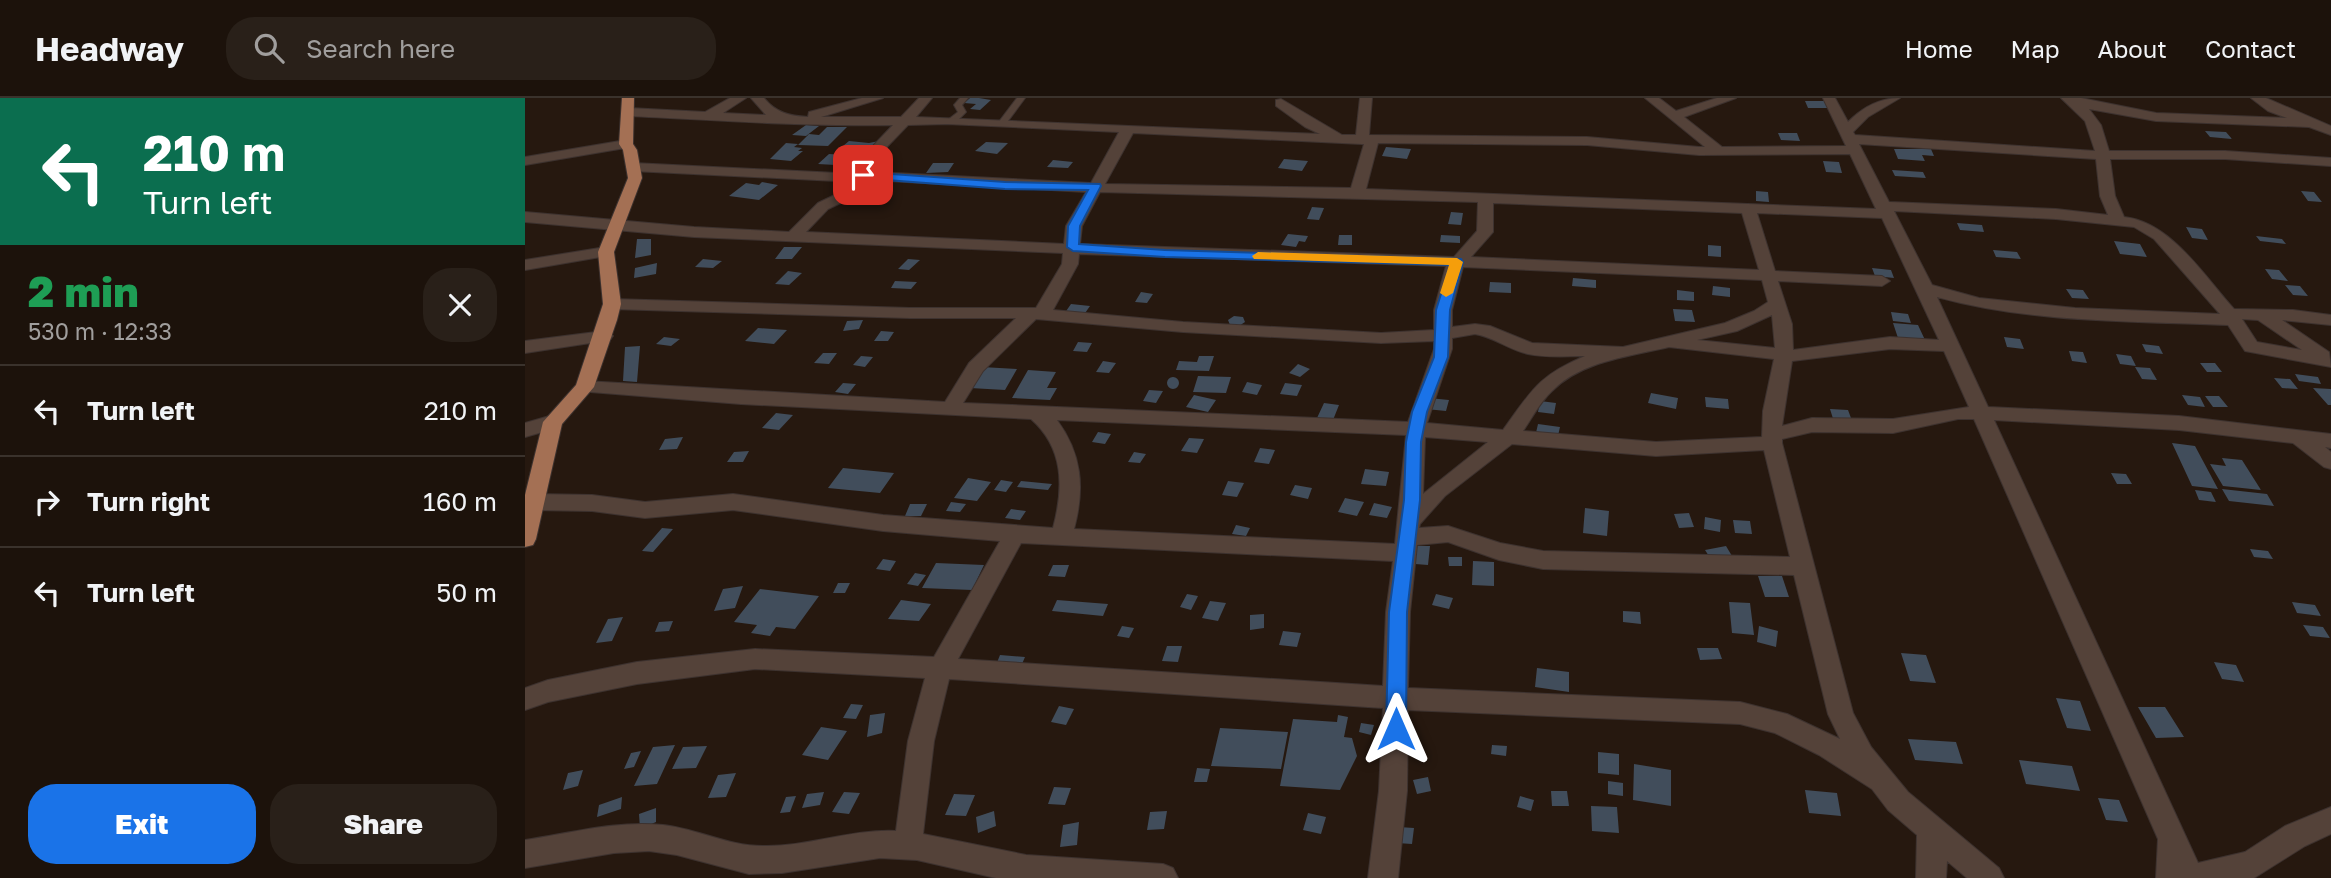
<!DOCTYPE html>
<html lang="en">
<head>
<meta charset="utf-8">
<style>
	:root { --surface:#1c120b; --page:#292019; --text:#f1f3f6; --muted:#a09e9d; --line:#3a322c; --accent:#1a73e8 }
	body { margin:0; font-family:"Golos Text",sans-serif; background:var(--page); color:var(--text); height:100vh; display:flex; flex-direction:column; font-size:26px; white-space:nowrap }
	* { box-sizing:border-box; margin:0 }
	p { font-size:23px; color:var(--muted) }
	.icon { flex:none; width:38px; height:38px; fill:none; stroke:currentColor; stroke-width:2; stroke-linecap:round; stroke-linejoin:round }
	.map { position:relative; flex:1; overflow:hidden }
	.details { display:flex; flex-direction:column; background:var(--surface); width:525px }
	.details>* { flex:none }
	.top-card { background:#0b6e4f; color:#fff; overflow:hidden }
	.pin { position:absolute; display:grid; place-items:center; width:60px; height:60px; color:#fff; margin:-30px; border-radius:14px; box-shadow:0 4px 10px #0006 }
	.me { position:absolute; width:77px; margin:-38px; rotate:0deg; stroke-linejoin:round; filter:drop-shadow(0 0 5px #0008) }
	.turn { display:flex; align-items:center; gap:24px; height:147px; padding:0 28px; font-size:32px }
	.turn .icon { width:91px; height:91px; stroke-width:2.5 }
	.turn b { display:block; font-size:49px; line-height:60px }
	.round { display:grid; place-items:center; flex:none; width:74px; height:74px; border-radius:28px; background:var(--page) }
	.head { display:flex; align-items:center; justify-content:space-between; height:119px; padding:0 28px }
	h1 { font-size:42px; font-weight:800; line-height:52px; color:#1e9e55 }
	.cta { display:flex; gap:14px; margin-top:auto; padding:14px 28px }
	.cta a { flex:1; height:80px; border-radius:28px; background:var(--accent); color:#fff; font-size:28px; font-weight:800; line-height:80px; text-align:center }
	.cta a+a { background:var(--page); color:var(--text) }
	ul { padding:0; list-style:none }
	li { display:flex; align-items:center; gap:21px; height:91px; padding:0 28px; border-top:2px solid var(--line) }
	li div { flex:1 }
	li b { display:block; font-size:26px }
	li em { font-style:normal }
	header { display:flex; align-items:center; gap:42px; box-sizing:border-box; height:98px; padding:0 35px; background:var(--surface); border-bottom:2px solid var(--line) }
	header strong { font-size:33px }
	nav { display:flex; gap:38px; margin-inline-start:auto; font-size:24px }
	.search { width:490px; height:63px; background:var(--page); display:flex; align-items:center; gap:18px; box-sizing:border-box; padding:0 24px; border-radius:28px; color:var(--muted); font-size:26px }
	main { display:flex; flex:1; min-height:0 }
	.map>svg:first-child { display:block }
</style>
</head>
<body>
<header>
<strong>Headway</strong>
<div class="search"><svg class="icon" aria-label="search" viewBox="0 0 24 24"><circle cx="10" cy="10" r="6"/><path d="M15 15l6 6"/></svg>Search here</div>
<nav><a>Home</a><a>Map</a><a>About</a><a>Contact</a></nav>
</header>
<main>
<section class="details">
<div class="top-card">
<div class="turn"><svg class="icon" aria-label="left" viewBox="0 0 24 24"><path d="M17 20v-9H6M10 6l-5 5 5 5"/></svg><div><b>210 m</b>Turn left</div></div>
</div>
<div class="head"><div><h1>2 min</h1><p>530 m · 12:33</p></div><a class="round"><svg class="icon" aria-label="close" viewBox="0 0 24 24"><path d="M6 6l12 12M18 6L6 18"/></svg></a></div>
<ul>
<li><svg class="icon" aria-label="left" viewBox="0 0 24 24"><path d="M17 20v-9H6M10 6l-5 5 5 5"/></svg><div><b>Turn left</b></div><em>210 m</em></li>
<li><svg class="icon" aria-label="right" viewBox="0 0 24 24"><path d="M7 20v-9h11M14 6l5 5-5 5"/></svg><div><b>Turn right</b></div><em>160 m</em></li>
<li><svg class="icon" aria-label="left" viewBox="0 0 24 24"><path d="M17 20v-9H6M10 6l-5 5 5 5"/></svg><div><b>Turn left</b></div><em>50 m</em></li>
</ul>
<div class="cta"><a>Exit</a><a>Share</a></div>
</section>
<div class="map">
<svg width="1806" height="780" viewBox="0 0 1806 780">
	<rect width="100%" height="100%" fill="#26180f"/>
	<!-- building -->
	<path fill="#414d5b" d="M445 0H454L466 2 455 12 445 11 451 6 439 5Z
		M1280 3H1301L1305 10H1283Z
		M281 27 294 28 281 38 267 37Z
		M302 29H322L303 48 273 47 284 36 294 37Z
		M1680 33 1701 34 1707 41 1685 39Z
		M1253 35H1272L1275 43 1256 42Z
		M324 43 344 45 354 43 345 51 318 48Z
		M461 44 483 45 472 56 450 53Z
		M261 45 273 46 269 49 277 50 273 53H278L266 63 245 61Z
		M861 49 886 51 882 61 857 58Z
		M1369 51H1406L1409 58 1397 57 1400 63 1373 61Z
		M304 56 338 58 328 68 293 66Z
		M759 61 783 63 777 73 753 70Z
		M528 62 548 64 543 70 522 69Z
		M1298 63 1314 64 1317 75 1301 74Z
		M408 65H429L423 74 401 75Z
		M1367 72 1398 74 1401 80 1370 78Z
		M237 84 253 87 234 102 204 98 221 85 234 87Z
		M1231 93 1243 94 1244 104 1231 103Z
		M1776 93 1789 94 1797 104 1783 103Z
		M787 109 799 110 794 122 782 121Z
		M926 114 938 115 936 127 923 126Z
		M1432 125 1457 127 1459 134 1435 132Z
		M1661 129 1677 131 1683 142 1667 140Z
		M763 136 783 138 780 144 774 143 771 149 756 147Z
		M814 137H827V147H813Z
		M916 137 935 138V145L915 144Z
		M1731 138 1757 141 1761 146 1735 143Z
		M112 141H126V157L110 160Z
		M1589 143 1615 146 1622 159 1595 156Z
		M1183 147 1196 148V159L1183 158Z
		M259 149H277L267 161H250Z
		M1468 152 1492 154 1496 161 1471 159Z
		M178 161 197 163 188 170 170 169Z
		M383 161 395 162 384 172 373 171Z
		M132 165 131 176 109 180 110 170Z
		M1347 170 1366 172 1369 180 1350 178Z
		M1740 171 1754 172 1763 183 1747 181Z
		M263 173 277 175 264 187 250 186Z
		M1048 180 1071 182V190L1047 188Z
		M370 183 392 184 386 191 366 190Z
		M965 184 986 185V195L964 194Z
		M1760 187 1775 188 1783 198 1768 197Z
		M1188 188 1205 190V199L1187 197Z
		M1541 191 1558 192 1564 201 1547 200Z
		M1152 192 1169 194V203L1152 202Z
		M616 194 628 196 622 205 610 204Z
		M546 206 565 208 558 218 539 216Z
		M1148 211 1167 212 1170 224 1150 223Z
		M1366 214 1383 216 1386 225 1368 223Z
		M709 218 718 219 720 224 714 228 705 227 703 222Z
		M338 222 334 231 318 233 322 223Z
		M1368 225 1393 227 1400 242 1373 240Z
		M233 230 262 232 249 246 220 243Z
		M356 233 369 234 363 243H349Z
		M139 239 155 241 146 248 131 246Z
		M1479 239 1495 241 1499 251 1482 249Z
		M553 244 567 245 562 254 548 253Z
		M1617 246 1634 248 1638 256 1621 254Z
		M115 248 112 284 98 283 100 249Z
		M1544 253 1558 254 1562 265 1547 263Z
		M298 255H312L304 266 289 265Z
		M1591 256 1606 258 1611 268 1595 266Z
		M336 258 348 259 340 269 328 267Z
		M674 258H689L684 273 651 272 654 263 672 264Z
		M578 263 591 265 584 275 571 274Z
		M1675 265H1690L1697 274H1682Z
		M773 266 785 271 775 279 764 275Z
		M457 269 492 271 480 292 445 290Z
		M1610 269 1625 270 1632 282 1617 281Z
		M503 272 531 274 522 290H532L525 302 487 300Z
		M1770 276 1793 279 1796 286 1774 283Z
		M673 278 706 279 701 295 668 294Z
		M642 285a6 6 0 1 1 12 0a6 6 0 1 1-12 0Z
		M1749 280 1765 281 1773 291 1757 290Z
		M722 284 737 287 732 297 717 294Z
		M318 285 331 286 323 296 310 294Z
		M760 285 777 287 772 298 755 296Z
		M1788 290 1806 291V307H1803Z
		M624 292 638 293 631 305 618 303Z
		M1126 295 1153 300 1151 311 1123 305Z
		M669 297 691 302 683 314 661 309Z
		M1657 297 1675 299 1680 309 1663 307Z
		M1680 298H1694L1703 309H1688Z
		M1180 299 1203 301 1204 311 1181 309Z
		M904 300 924 302 921 313 901 311Z
		M1015 303 1031 305 1029 316 1013 314Z
		M799 305 814 307 808 322 792 320Z
		M1305 311 1323 312 1329 328 1310 327Z
		M251 315 268 317 254 332 237 330Z
		M1013 326 1035 329 1032 342 1010 339Z
		M573 334 586 336 580 346 567 344Z
		M158 339 152 351 134 352 140 341Z
		M664 340 679 341 672 355 656 353Z
		M1647 345 1670 348 1693 391 1667 388Z
		M735 350 750 352 744 366 729 364Z
		M224 353 218 364H202L209 354Z
		M609 354 621 356 615 365 603 364Z
		M1697 360 1717 362 1736 392 1698 388 1685 366 1701 368Z
		M318 370 369 375 355 395 303 390Z
		M840 371 864 374 861 388 836 386Z
		M1586 375 1601 376 1607 386H1592Z
		M443 380 466 384 452 403 429 400Z
		M476 382 488 384 481 394 469 392Z
		M496 383 527 386 523 392 492 389Z
		M703 383 719 385 712 399 697 397Z
		M770 387 787 390 783 401 765 397Z
		M1697 391 1742 396 1749 408 1704 403Z
		M1670 392 1686 394 1691 404 1674 402Z
		M820 400 839 404 832 418 813 414Z
		M426 404 441 406 435 414 421 413Z
		M849 405 867 409 862 420 844 417Z
		M385 406H402L396 418H380Z
		M1060 410 1084 413 1082 438 1058 435Z
		M486 411 501 413 495 422 480 420Z
		M1164 415 1169 429 1154 430 1149 416Z
		M1180 419 1196 422 1195 434 1179 431Z
		M1208 422 1225 423 1227 436 1210 435Z
		M711 427 725 430 721 438 707 436Z
		M137 430 148 431 128 454 117 453Z
		M891 448H905L903 467 890 466Z
		M1201 448 1210 463 1189 466 1180 452Z
		M1725 451 1743 453 1748 461 1729 459Z
		M923 459H937V468H924Z
		M358 461 371 463 365 473 351 471Z
		M948 463 969 464V488L947 487Z
		M411 465 459 467 447 492 397 490Z
		M528 467H544L540 479 523 478Z
		M390 475 401 477 393 488 382 486Z
		M1233 478H1257L1264 499H1240Z
		M313 485H325L320 495H308Z
		M218 488 210 510 189 513 198 491Z
		M235 491 294 498 270 531 251 529 245 538 226 535 232 527 209 524Z
		M662 496 673 498 666 512 655 509Z
		M911 496 928 500 924 511 907 507Z
		M376 502 406 506 394 523 363 521Z
		M532 502 583 506 578 518 527 513Z
		M685 503 701 505 693 523 677 520Z
		M1204 504 1225 505 1229 537 1207 535Z
		M1767 504 1790 507 1796 518 1772 515Z
		M1098 513 1115 514 1116 526 1098 524Z
		M739 516V530L725 532V517Z
		M98 519 87 543 71 545 83 521Z
		M148 523 144 533 130 534 134 524Z
		M1778 527 1798 529 1805 540 1785 538Z
		M597 528 609 530 604 540 592 538Z
		M1234 528 1253 533 1251 549 1232 544Z
		M758 533 776 535 772 549 754 547Z
		M642 548H657L653 564 637 563Z
		M1172 550H1193L1197 561 1175 562Z
		M1376 555 1401 557 1411 585 1385 583Z
		M475 557 500 559 494 573 469 572Z
		M1689 564 1711 567 1719 584 1697 581Z
		M1012 570 1044 574V594L1010 589Z
		M1531 600 1555 603 1566 633 1542 630Z
		M326 606 338 607 331 621 318 620Z
		M534 608 549 611 541 627 526 624Z
		M1613 609H1640L1659 639 1631 640Z
		M360 615 357 635 342 639 345 617Z
		M813 617 823 619 819 639 827 640 832 658 815 692 755 688 768 621 812 624Z
		M836 625 849 627 846 637 834 634Z
		M296 629 322 633 303 662 277 657Z
		M695 630 763 634 756 671 686 668Z
		M1383 641 1431 644 1438 666 1390 662Z
		M150 647 132 686 109 688 128 649Z
		M967 647 982 648 981 658 966 656Z
		M182 648 171 670 147 671 158 649Z
		M116 653 109 669 99 671 106 655Z
		M1073 654 1094 656V677L1073 675Z
		M1494 662 1547 668 1555 693 1501 686Z
		M1109 666 1146 672V708L1108 702Z
		M672 670 685 671 682 684H669Z
		M58 672 53 688 38 692 43 675Z
		M211 675 201 699 183 700 193 677Z
		M903 679 906 693 892 696 888 682Z
		M1083 683 1098 685V698L1083 696Z
		M529 689 546 690 540 707 523 706Z
		M1280 692 1312 695 1316 718 1284 715Z
		M1026 693H1042L1044 708H1027Z
		M299 694 295 707 277 710 282 696Z
		M319 694 335 695 324 716 307 714Z
		M429 696 450 697 441 718 420 717Z
		M271 698 265 714 255 715 261 699Z
		M995 698 1009 702 1006 713 992 709Z
		M97 699 96 711 72 719 74 707Z
		M1573 700 1594 702 1603 724 1581 722Z
		M1066 708 1092 709 1094 735 1067 733Z
		M131 710V724L115 731 114 716Z
		M469 713 471 728 453 735 451 719Z
		M642 713 639 731 622 732 625 714Z
		M783 715 801 719 796 736 778 732Z
		M554 724 552 747 535 749 538 727Z
		M874 729 889 730 887 746 872 745Z"/>
	<g fill="none" stroke-linecap="round" stroke-linejoin="round">
		<defs>
			<path id="lane" d="M435 0H443L437 7 441 14 430 25H424V21L433 14 429 7Z
				M492 0H500L480 27H474L473 25Z"/>
			<path id="street" d="M205 0H221L198 15 241 17 226 0H239C251 15 265 18 283 19L284 14 337 0H358L296 19H376L394 0H407L391 19 795 36 780 29 751 8V2L756 1 817 37H831L835 0H847L844 37 1062 39 1174 49H1180L1120 0H1134L1151 13 1192 0H1211L1159 19 1197 49 1321 48 1298 0H1310L1323 24C1338 9 1354 0 1375 0L1343 19 1328 34 1330 37 1570 53 1560 23 1536 0H1556L1631 15 1762 20 1743 13 1726 0H1741L1806 28V37L1784 29 1631 23 1564 11 1576 27 1584 53H1700L1806 60V68L1700 61H1585L1590 98 1599 119C1646 124 1679 178 1709 211L1768 212 1806 217V227L1757 222 1804 254 1806 269 1720 253 1703 227C1606 223 1506 225 1412 199L1463 309 1654 318 1806 336V350L1800 349 1806 354V371L1799 369 1768 345 1654 332 1469 322 1673 765 1720 754 1760 728 1806 709V736L1780 748 1729 780H1631L1633 741 1449 321H1433L1368 335 1287 334 1257 341V345L1328 615 1346 649 1383 694 1474 770 1479 780H1442L1422 763 1421 780H1391L1392 737 1363 712 1347 691 1294 657 1250 635 1215 626 883 612 882 693 873 780H843L854 693 858 610 424 581 409 643 398 736 501 757 638 766 648 770 653 780H471L392 762 355 760 257 775 224 776 152 757 124 753 89 755 0 770V742C46 735 92 722 138 727 173 731 203 748 238 748 283 749 325 731 371 733L383 643 400 580 230 571 112 586 23 604 0 612V590L23 582 112 564 230 551 409 559 475 443 358 433 208 412 120 420 67 413 8 412 0 409V399L8 396 67 397 120 404 208 396 358 417 528 430C539 389 539 350 506 321L216 306 53 293 51 289 53 285 60 283 420 304 444 265 491 220H385L87 211 78 206 87 201 385 210H511L537 166 538 155 169 139 0 124V114L169 129 264 134 293 105 314 95 331 82 312 83 108 73 101 69 108 65 312 75 335 73 346 50 368 27C280 29 192 22 104 18L97 14 104 10 180 14ZM422 26 594 34 566 85 349 74 357 54 383 27ZM608 35 837 46H839L826 90 580 86ZM853 45 1062 47 1174 57 1325 56 1351 111 841 91ZM1334 46 1571 61 1575 98 1583 117 1531 111 1364 104ZM345 82 561 94 541 128 539 146 281 134 303 111 324 101ZM575 94 953 104 952 133 929 159 555 146 557 128ZM968 105 1217 115 1234 172 946 159 968 134ZM1369 113 1531 121 1609 129 1629 141 1695 216 1550 210 1454 200 1407 187ZM1232 115 1357 120 1414 242 1365 239 1268 252 1267 226 1253 183 1357 188 1365 183 1357 178 1250 173ZM554 156 921 168 909 212V232L856 235 658 224 528 212 553 166ZM938 169 1237 182 1243 204 1229 213 1200 225 1098 249 1007 245 965 228 950 226 927 229V212ZM1247 217 1250 250 1172 242 1212 233ZM511 221 658 234 856 245 909 243V251L883 324 438 305 458 273ZM1717 221 1733 222 1777 252 1732 244ZM950 236C969 239 984 252 1003 256 1021 260 1042 258 1060 258 1013 278 1007 292 978 332L902 325 927 251V240ZM1144 249 1249 261 1238 313 1237 339 1131 344 998 333C1007 320 1015 304 1027 293 1056 263 1106 258 1144 249ZM1365 251 1419 253 1444 309 1368 321 1287 320 1257 328 1267 263ZM532 322 881 337 870 446 549 431C560 390 557 356 532 322ZM900 339 963 344 898 396ZM987 346 1131 358 1239 352 1265 459 1018 453 975 445 923 428 894 430 895 426 920 398ZM923 444 974 462 1018 471 1269 477 1303 616 1315 641 1262 616 1215 604 883 590 885 514 892 447ZM496 445 868 463 861 514 858 588 433 561Z
				M101 42 106 43V49L0 67V59Z
				M81 149 87 151 89 154 87 157 0 172V162Z
				M79 233 85 234 88 238 85 242 0 255V243Z
				M28 317 35 319 38 324 35 329 0 339V325Z"/>
			<path id="primary" d="M97 0H109L108 46 112 52 117 80 89 154 96 206 92 222 69 289 37 326 11 441 8 447 0 449V397L18 324 51 287 78 206 73 154 103 80 98 52 94 46Z"/>
		</defs>
		<!-- lane casing -->
		<use href="#lane" stroke="#3d322f" stroke-width="2"/>
		<!-- street casing -->
		<use href="#street" stroke="#3d322f" stroke-width="2"/>
		<!-- primary casing -->
		<use href="#primary" stroke="#3d322f" stroke-width="2"/>
		<!-- lane -->
		<use href="#lane" fill="#544239" fill-rule="evenodd"/>
		<!-- street -->
		<use href="#street" fill="#544239" fill-rule="evenodd"/>
		<!-- primary -->
		<use href="#primary" fill="#a47054" fill-rule="evenodd"/>
	</g>
	<!-- route -->
	<path fill="#1a73e8" stroke="#114b97" stroke-width="2" d="M338 74 480 84 575 86 576 88 555 128 554 146 640 152 936 161 938 164 925 212 923 259 902 314 896 344 895 402 882 514 881 631 878 637 871 640 864 637 861 631 864 514 879 402 881 344 887 314 909 259 911 212 925 167 640 159 548 153 542 149 543 128 563 92 480 91 335 80V75Z"/>
	<!-- slow -->
	<path fill="#f59e0b" d="M733 154 932 160 938 164 928 195 921 199 915 195 924 167 729 161 727 158Z"/>
</svg>
<div class="pin" style="left:338px;top:77px;background:#d93025"><svg class="icon" aria-label="arrive" viewBox="0 0 24 24"><path d="M6 21V4h12l-3 4 3 4H6"/></svg></div>
<svg class="me" style="left:871px;top:631px" viewBox="-20 -20 40 40"><path d="M0-17L14 15 0 8-14 15z" fill="#1a73e8" stroke="#fff" stroke-width="4"/></svg>
</div>
</main>
</body>
</html>
